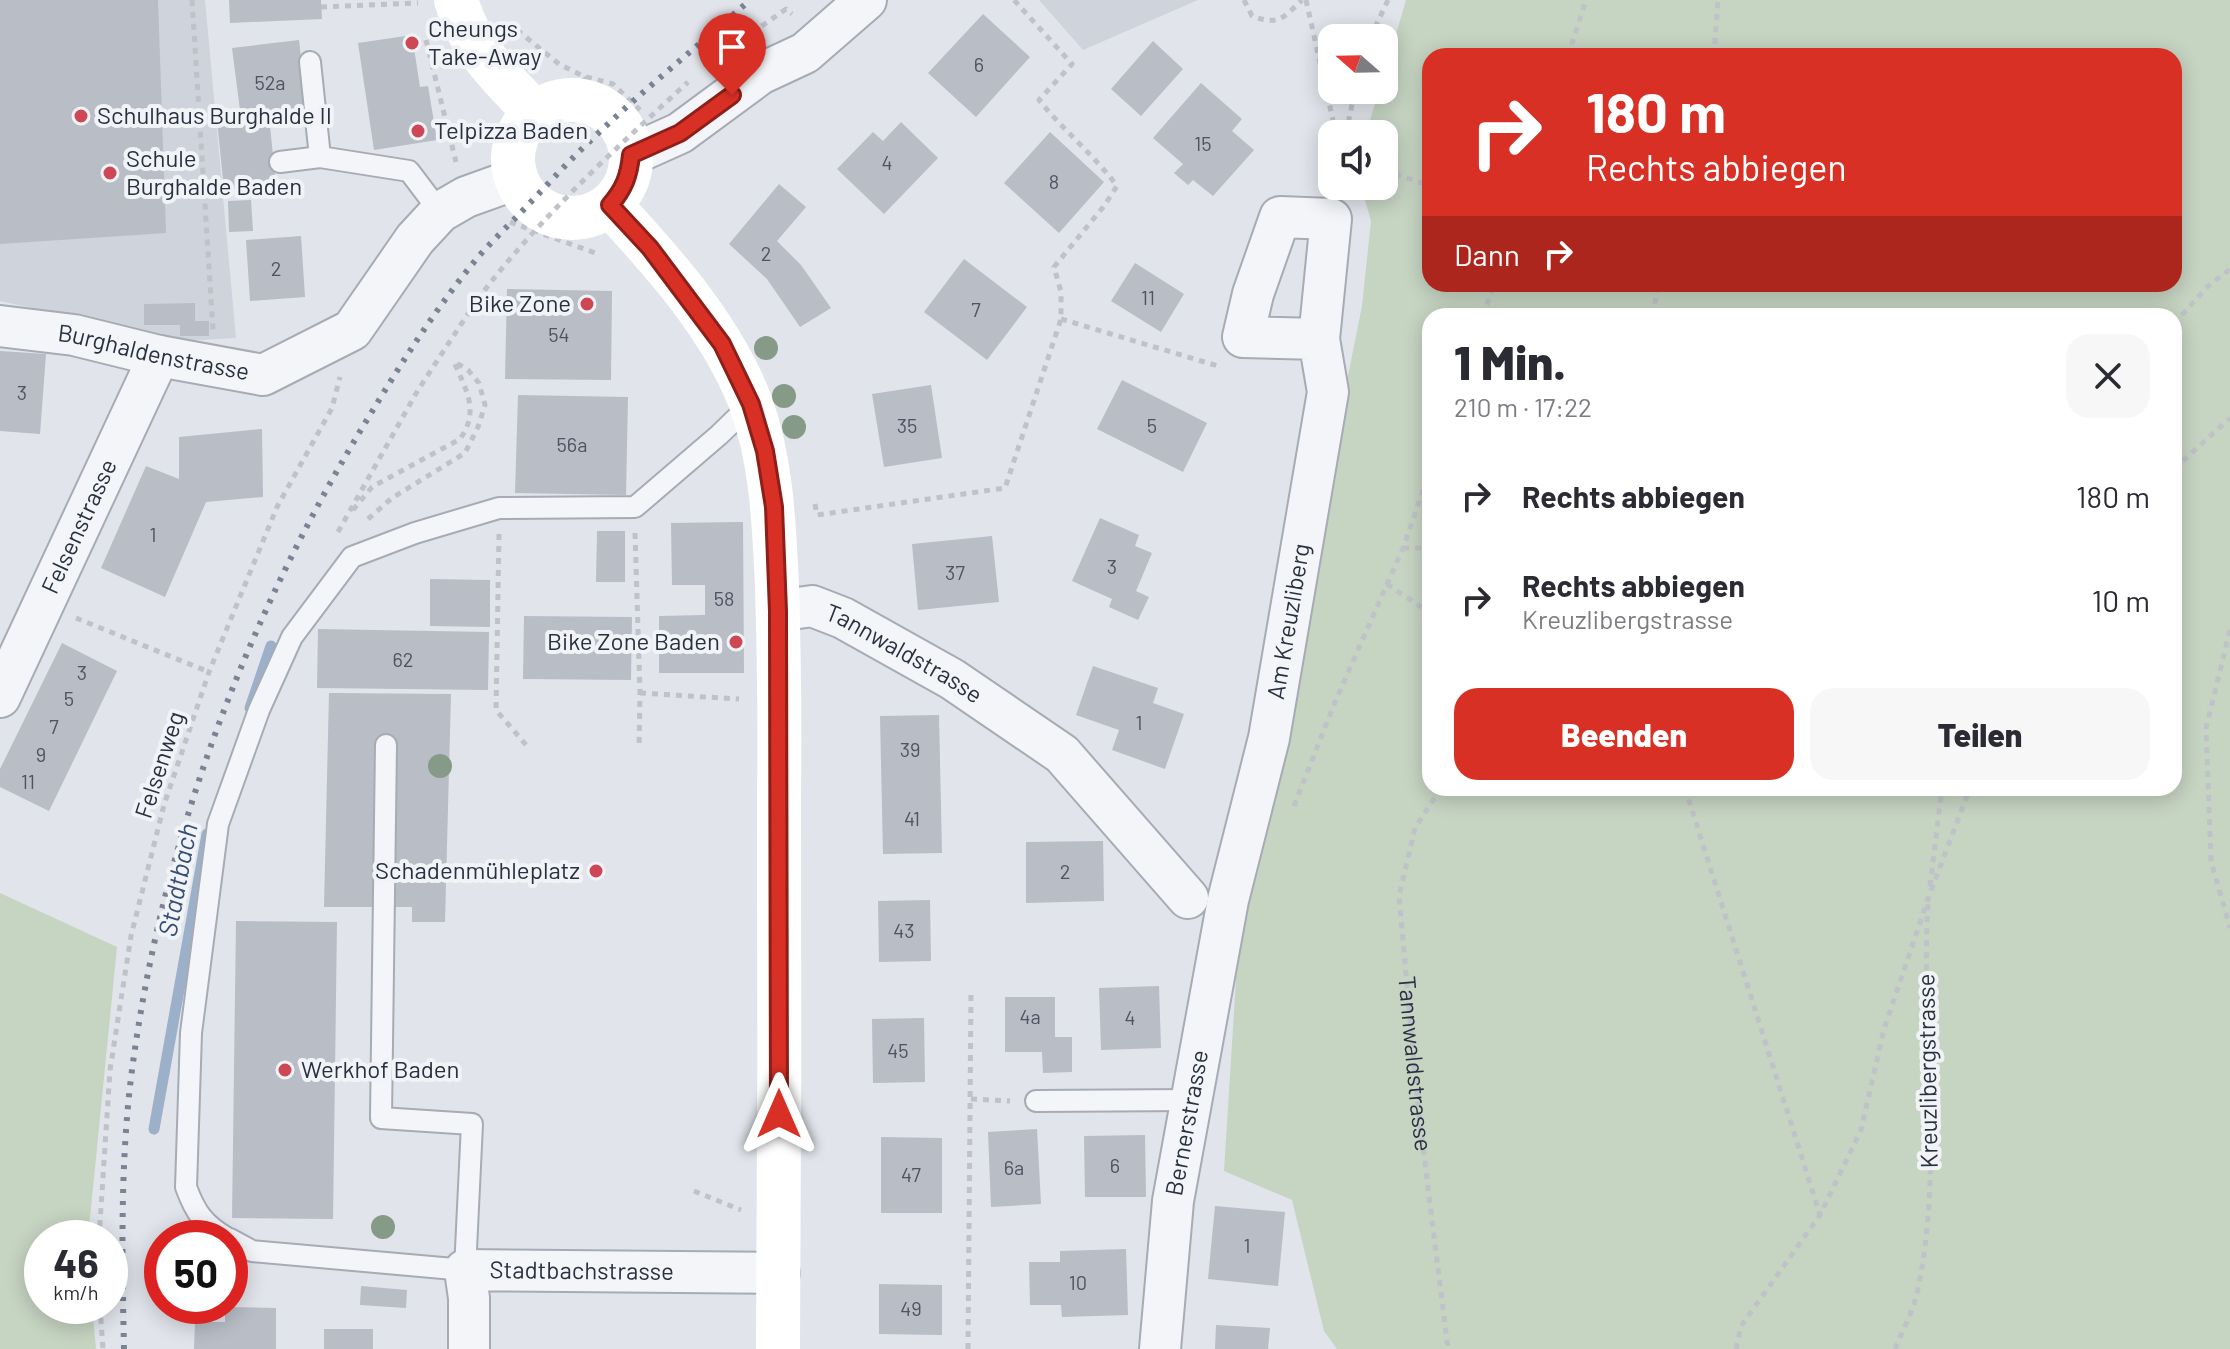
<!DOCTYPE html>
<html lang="de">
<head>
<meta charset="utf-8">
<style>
	:root { --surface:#fff; --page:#f7f7f7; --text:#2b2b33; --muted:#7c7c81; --accent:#d93025 }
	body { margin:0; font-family:Barlow,sans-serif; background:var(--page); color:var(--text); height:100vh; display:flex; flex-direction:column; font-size:30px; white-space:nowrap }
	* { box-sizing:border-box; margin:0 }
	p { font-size:26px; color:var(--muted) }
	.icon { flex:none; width:44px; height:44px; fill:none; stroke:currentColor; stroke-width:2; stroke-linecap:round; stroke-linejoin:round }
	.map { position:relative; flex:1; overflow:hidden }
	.details { position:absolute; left:1422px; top:308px; width:760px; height:488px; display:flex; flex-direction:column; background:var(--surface); border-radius:24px; box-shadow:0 4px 20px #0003 }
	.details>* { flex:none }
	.hud { position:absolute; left:1422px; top:48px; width:760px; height:244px; border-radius:24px; box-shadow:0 4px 20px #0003; background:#d93025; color:#fff; overflow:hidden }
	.needle { width:52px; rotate:290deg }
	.fabs { position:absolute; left:1318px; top:24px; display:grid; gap:16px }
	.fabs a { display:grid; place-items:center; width:80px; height:80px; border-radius:16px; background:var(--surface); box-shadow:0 4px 20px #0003; font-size:40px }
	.speed { position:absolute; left:24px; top:1220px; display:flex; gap:16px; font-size:40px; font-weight:700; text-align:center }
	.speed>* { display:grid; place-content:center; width:104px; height:104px; border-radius:50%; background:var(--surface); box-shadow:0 4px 20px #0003; line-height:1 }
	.speed small { font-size:20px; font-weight:400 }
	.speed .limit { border:12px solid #d22; background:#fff; color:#111 }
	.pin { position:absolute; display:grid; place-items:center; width:68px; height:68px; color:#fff; margin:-82px -34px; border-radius:50% 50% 50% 0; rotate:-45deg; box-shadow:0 0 8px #0007 }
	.pin .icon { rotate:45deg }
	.me { position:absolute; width:88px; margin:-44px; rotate:0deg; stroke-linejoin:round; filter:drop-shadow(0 0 6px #0008) }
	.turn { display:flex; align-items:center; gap:28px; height:168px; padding:0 32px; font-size:36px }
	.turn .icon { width:104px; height:104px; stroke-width:2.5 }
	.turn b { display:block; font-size:56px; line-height:68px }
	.then { display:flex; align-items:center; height:76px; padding:0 32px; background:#0003; gap:16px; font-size:30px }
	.round { display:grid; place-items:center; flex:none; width:84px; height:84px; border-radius:24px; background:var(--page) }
	.summary { display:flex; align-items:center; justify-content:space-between; height:136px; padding:0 32px }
	h1 { font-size:48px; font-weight:800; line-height:60px }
	.action { display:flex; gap:16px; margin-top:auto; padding:16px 32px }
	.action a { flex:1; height:92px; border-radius:24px; background:var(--accent); color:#fff; font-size:32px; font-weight:800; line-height:92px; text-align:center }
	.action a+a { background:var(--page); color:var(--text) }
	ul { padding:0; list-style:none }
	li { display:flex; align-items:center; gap:24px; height:104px; padding:0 32px }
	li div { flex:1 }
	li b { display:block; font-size:30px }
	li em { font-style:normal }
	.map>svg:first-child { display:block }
</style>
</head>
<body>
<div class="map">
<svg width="2230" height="1349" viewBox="0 0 2230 1349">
	<rect width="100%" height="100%" fill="#e1e4ea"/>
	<!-- built -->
	<path fill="#cfd3dc" d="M0 0H205L236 338 183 341 0 301Z
		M1039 0H1198L1083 50Z"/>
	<!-- green -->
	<path fill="#c6d4c2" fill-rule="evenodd" d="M1406 0H2230V1349H1337L1324 1331 1292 1200 1224 1171 1240 916 1362 306 1371 221 1361 186H1384V134H1366L1379 90H1384V75ZM1430 56H2174V284H1430ZM1430 316H2174V788H1430Z
		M0 893 117 947 88 1238H42V1306H92L96 1349H0Z"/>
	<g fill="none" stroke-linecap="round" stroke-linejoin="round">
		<!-- stream -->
		<path stroke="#9cb0c9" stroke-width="11" d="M250 708 271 646
			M154 1129 207 834"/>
	</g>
	<!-- building -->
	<path fill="#b8bdc6" d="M0 0H158L166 233 0 244Z
		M229 0H321L322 19 230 23Z
		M983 14 1030 57 976 117 928 73Z
		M412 35 420 87 428 86 437 140 374 150 358 43Z
		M299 40 308 121 270 126 276 185 224 190 217 120 241 118 232 48Z
		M1153 41 1183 69 1141 116 1111 89Z
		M1201 83 1242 119 1232 131 1254 150 1213 196 1193 180 1188 185 1174 173 1183 164 1153 138Z
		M901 122 938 158 884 214 837 169 873 132 883 141Z
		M1050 132 1104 182 1059 233 1004 183Z
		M779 184 806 207 777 241 801 265 831 308 800 327 767 279 729 244Z
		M251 200 253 231 229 232 228 201Z
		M301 236 305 297 250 301 246 240Z
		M964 259 1027 307 987 360 924 312Z
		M1135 263 1184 294 1161 332 1111 301Z
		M507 289 612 291 611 380 505 379Z
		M195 303V321H209V336H180V325H144V304Z
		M0 351 46 354 40 434 0 431Z
		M1122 380 1207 423 1183 472 1097 429Z
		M931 385 942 458 884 467 872 394Z
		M518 395 628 397 626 495 515 493Z
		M262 429 263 497 206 502 165 597 101 568 146 466 179 479V437Z
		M1100 518 1139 535 1135 546 1152 553 1136 591 1149 597 1138 620 1109 607 1112 599 1072 581Z
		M743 522 744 673H659V616L705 615V585H672L671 523Z
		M597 531H625V582H596Z
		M992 536 999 602 918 610 912 544Z
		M430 579 490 580V627L430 626Z
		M524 616 632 617 631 680 523 679Z
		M318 629 489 632 488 690 317 688Z
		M62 643 117 671 49 811 0 787V769Z
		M1093 666 1158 688 1153 703 1184 714 1165 769 1112 750 1119 730 1076 715Z
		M329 693 451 694 445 922H412V907H324Z
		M939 715 942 853 883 854 880 716Z
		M1103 841 1104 901 1026 903V842Z
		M930 900 931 961 879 962 878 901Z
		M236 921 337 922 333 1219 232 1218Z
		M1159 986 1161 1048 1101 1050 1099 988Z
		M1005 997H1055V1037H1072V1072L1043 1073 1042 1052H1005Z
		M924 1018 925 1082 873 1083 872 1019Z
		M1037 1129 1041 1204 991 1207 988 1132Z
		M1145 1135 1146 1197H1085L1084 1136Z
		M881 1137 942 1138V1213H881Z
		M1215 1206 1285 1212 1278 1286 1208 1279Z
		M1126 1249 1128 1315 1062 1317 1061 1305H1030L1029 1262H1060V1251Z
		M879 1284 942 1285V1335L879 1334Z
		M361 1286 407 1290 406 1308 360 1305Z
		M225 1307 276 1308V1349H194L195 1322H225Z
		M1216 1325 1270 1328 1268 1349H1215Z
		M324 1329H373V1349H324Z"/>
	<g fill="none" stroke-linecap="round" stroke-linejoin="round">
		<defs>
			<path id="lane" d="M310 62 320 157
				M280 162 320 157 409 171 440 212
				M1036 1101 1191 1100
				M227 1238C204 1225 195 1212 186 1187L191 1033 218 824 259 710 292 637 352 557 415 533 499 508 635 507 719 435 751 404
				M230 1239 252 1251 465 1270 472 1124 381 1118 386 745"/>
			<g id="street">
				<path d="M631 155 680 133 760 74 805 53 866 0"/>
				<path id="s2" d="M0 326 74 335 159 356 263 375 352 330 415 239 440 212 466 197 516 179"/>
				<path id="s3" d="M778 611 812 606 843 618 952 679 1062 754 1188 898"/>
				<path id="s4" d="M0 697 159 356"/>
				<path id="s5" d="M469 1349V1298L465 1270 779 1273"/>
				<path id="s6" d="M1160 1349 1173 1201 1228 900 1269 738 1328 392 1319 339 1331 219 1280 217 1253 294 1243 337 1319 339"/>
			</g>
		</defs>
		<!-- lane casing -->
		<use href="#lane" stroke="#a6abb4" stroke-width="24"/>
		<!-- street casing -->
		<use href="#street" stroke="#a6abb4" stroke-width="44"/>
		<!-- path -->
		<g stroke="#bfc2c8" stroke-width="5" stroke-dasharray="6 6" stroke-linecap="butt">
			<path d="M192 0 213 330"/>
			<path d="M1244 0 1252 16C1279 26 1283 18 1302 0"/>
			<path d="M1306 0 1336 134"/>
			<path d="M321 7 418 3"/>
			<path d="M517 30 559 64 583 76 613 84 640 110"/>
			<path d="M752 33 786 9 792 14"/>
			<path d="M1370 38 1388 0"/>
			<path d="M426 40 456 162"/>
			<path d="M1568 56 1586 0"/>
			<path d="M1714 56 1718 0"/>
			<path d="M584 77 600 106"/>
			<path d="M1346 134 1355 90"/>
			<path d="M1384 170 1430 186"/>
			<path d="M510 222 598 254"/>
			<path d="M1483 316 1494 284"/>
			<path d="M1653 316 1658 284"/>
			<path d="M1061 319 1218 366"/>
			<path d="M2174 324 2207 287 2230 269"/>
			<path d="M2174 469 2230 418"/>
			<path d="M815 504 817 515 1005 488 1061 319V292L1054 267 1104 206 1117 186C1094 155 1063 130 1039 100L1072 64 1014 0"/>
			<path d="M353 510 372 487 460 439C480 411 466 390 454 362"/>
			<path d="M368 519 392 498 465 453 478 427 485 405 479 383 468 370 453 361"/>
			<path d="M338 532 418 390 477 300"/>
			<path d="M635 533 640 693 639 748"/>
			<path d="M499 534 496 710 527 746"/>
			<path d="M1403 548H1430"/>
			<path d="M1387 584 1430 613"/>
			<path d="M76 618 209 672"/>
			<path d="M2230 630 2206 728 2211 861 2230 928"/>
			<path d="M640 693 739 699"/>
			<path id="s1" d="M1441 788 1415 828 1399 896 1418 1107 1448 1349"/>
			<path d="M1685 788 1820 1215 1861 1130 1884 1029 1929 896 1970 788"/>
			<path d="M1294 806 1335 702 1403 548 1430 470"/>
			<path d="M1930 886 1942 788"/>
			<path d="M971 1099 1010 1101"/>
			<path d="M694 1191 741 1210"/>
			<path d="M99 1238 110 1070 131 936 164 805 209 672 277 507 332 408 340 377"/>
			<path d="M100 1306 103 1349"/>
			<path d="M968 1349 971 992"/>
			<path d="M1736 1349 1741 1326 1820 1215"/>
			<path d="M1895 1349C1902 1331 1913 1312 1917 1293 1945 1165 1920 1033 1928 904"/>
		</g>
		<!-- lane -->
		<use href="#lane" stroke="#f4f5f8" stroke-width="20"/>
		<!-- street -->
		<use href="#street" stroke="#f4f5f8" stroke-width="40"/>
		<!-- secondary -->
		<path stroke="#fff" stroke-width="44" d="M456 0C472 53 498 73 534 112
			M513 159a59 59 0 1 1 118 0a59 59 0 1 1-118 0Z
			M610 205C664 263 721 327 750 401 772 461 774 523 777 586 779 655 780 723 779 792 779 978 780 1163 778 1349"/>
		<!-- rail -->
		<path stroke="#7a8393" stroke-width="6" stroke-dasharray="4 8" stroke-linecap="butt" d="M124 1349C122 1256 120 1162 132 1070 163 835 249 611 373 410 405 357 439 304 479 256 494 239 511 223 527 206 547 185 566 164 587 144 638 94 696 48 750 0"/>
		<!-- path-bridge -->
		<path stroke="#bfc2c8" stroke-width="5" stroke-dasharray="6 6" stroke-linecap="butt" d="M477 300C538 219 613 151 688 82"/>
	</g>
	<!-- trees -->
	<g fill="#869a88">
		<circle cx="766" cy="348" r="12"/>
		<circle cx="784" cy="396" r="12"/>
		<circle cx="794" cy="427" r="12"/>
		<circle cx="440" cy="766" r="12"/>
		<circle cx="383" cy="1227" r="12"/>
	</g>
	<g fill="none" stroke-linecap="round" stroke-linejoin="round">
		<defs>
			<path id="route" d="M732 95 680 133 631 155C629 176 624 189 610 205L650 248 722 344 751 404 765 451 774 507 778 611 779 1114"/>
		</defs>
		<!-- route casing -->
		<use href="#route" stroke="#8d1f18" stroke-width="20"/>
		<!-- route -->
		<use href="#route" stroke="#d93025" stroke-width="14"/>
	</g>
	<!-- markers -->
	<g fill="#ce4755" stroke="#f1f3f7" stroke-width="3">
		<circle cx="412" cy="43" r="8"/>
		<circle cx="81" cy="116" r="8"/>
		<circle cx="418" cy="131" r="8"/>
		<circle cx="110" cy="173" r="8"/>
		<circle cx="587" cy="304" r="8"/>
		<circle cx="736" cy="642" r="8"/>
		<circle cx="596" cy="871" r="8"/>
		<circle cx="285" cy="1070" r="8"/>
	</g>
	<g text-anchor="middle" stroke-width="8" stroke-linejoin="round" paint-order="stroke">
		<!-- number labels -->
		<g font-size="20" fill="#4d5462">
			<text x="979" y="72">6</text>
			<text x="270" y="90">52a</text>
			<text x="1203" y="151">15</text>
			<text x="887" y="170">4</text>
			<text x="1054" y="189">8</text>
			<text x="766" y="261">2</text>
			<text x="276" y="276">2</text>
			<text x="1148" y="305">11</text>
			<text x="976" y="317">7</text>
			<text x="559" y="342">54</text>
			<text x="22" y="400">3</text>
			<text x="907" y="433">35</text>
			<text x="1152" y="433">5</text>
			<text x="572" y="452">56a</text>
			<text x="153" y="542">1</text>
			<text x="1112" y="574">3</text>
			<text x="955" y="580">37</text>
			<text x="724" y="606">58</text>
			<text x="403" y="667">62</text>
			<text x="82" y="680">3</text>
			<text x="69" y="706">5</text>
			<text x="1139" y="730">1</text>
			<text x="54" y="734">7</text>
			<text x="910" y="757">39</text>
			<text x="41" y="762">9</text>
			<text x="28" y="789">11</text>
			<text x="912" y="826">41</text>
			<text x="1065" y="879">2</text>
			<text x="904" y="938">43</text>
			<text x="1030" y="1024">4a</text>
			<text x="1130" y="1025">4</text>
			<text x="898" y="1058">45</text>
			<text x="1115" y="1173">6</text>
			<text x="1014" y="1175">6a</text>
			<text x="911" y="1182">47</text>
			<text x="1247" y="1253">1</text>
			<text x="1078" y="1290">10</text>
			<text x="911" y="1316">49</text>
		</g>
		<!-- poi labels -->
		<g font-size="24" fill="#293141" stroke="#f1f3f7" text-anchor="start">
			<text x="428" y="37">Cheungs<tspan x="428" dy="28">Take-Away</tspan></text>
			<text x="97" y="124">Schulhaus Burghalde II</text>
			<text x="434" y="139">Telpizza Baden</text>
			<text x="126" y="167">Schule<tspan x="126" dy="28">Burghalde Baden</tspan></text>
			<text x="571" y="312" text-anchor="end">Bike Zone</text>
			<text x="720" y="650" text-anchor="end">Bike Zone Baden</text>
			<text x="580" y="879" text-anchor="end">Schadenmühleplatz</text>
			<text x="301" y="1078">Werkhof Baden</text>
		</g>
		<!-- street labels -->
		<g font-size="24" fill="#293141" stroke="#f1f3f7">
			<text dy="8" stroke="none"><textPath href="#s2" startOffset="156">Burghaldenstrasse</textPath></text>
			<text dy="8" stroke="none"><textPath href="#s4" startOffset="188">Felsenstrasse</textPath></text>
			<text dy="8" stroke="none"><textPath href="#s6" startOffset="740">Am Kreuzliberg</textPath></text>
			<text dy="8" stroke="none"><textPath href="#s3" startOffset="138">Tannwaldstrasse</textPath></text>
			<text transform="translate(160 765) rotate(-72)" y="8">Felsenweg</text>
			<text dy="8" stroke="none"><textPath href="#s1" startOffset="286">Tannwaldstrasse</textPath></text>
			<text transform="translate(1928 1071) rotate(-91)" y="8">Kreuzlibergstrasse</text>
			<text dy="8" stroke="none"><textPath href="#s6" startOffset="228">Bernerstrasse</textPath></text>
			<text dy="8" stroke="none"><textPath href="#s5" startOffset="196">Stadtbachstrasse</textPath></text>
		</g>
		<!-- water labels -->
		<g font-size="26" font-style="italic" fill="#344e75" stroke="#f1f3f7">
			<text transform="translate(178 880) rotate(-79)" y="9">Stadtbach</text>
		</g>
	</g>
</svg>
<div class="fabs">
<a><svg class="needle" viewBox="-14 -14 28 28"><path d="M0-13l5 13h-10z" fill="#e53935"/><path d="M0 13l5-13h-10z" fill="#7c7c81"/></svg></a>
<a><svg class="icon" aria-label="sound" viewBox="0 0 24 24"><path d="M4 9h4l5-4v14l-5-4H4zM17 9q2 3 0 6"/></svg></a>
</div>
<div class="speed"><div>46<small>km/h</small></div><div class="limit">50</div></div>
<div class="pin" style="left:732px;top:95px;background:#d93025"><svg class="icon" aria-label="arrive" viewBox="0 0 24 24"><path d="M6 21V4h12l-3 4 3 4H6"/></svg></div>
<svg class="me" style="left:779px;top:1114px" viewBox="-20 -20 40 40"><path d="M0-17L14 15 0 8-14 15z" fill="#d93025" stroke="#fff" stroke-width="4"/></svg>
<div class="hud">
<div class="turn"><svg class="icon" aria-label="right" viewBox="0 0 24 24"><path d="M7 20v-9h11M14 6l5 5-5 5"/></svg><div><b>180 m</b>Rechts abbiegen</div></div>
<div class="then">Dann<svg class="icon" aria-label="right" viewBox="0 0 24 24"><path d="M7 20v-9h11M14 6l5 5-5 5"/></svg></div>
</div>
<section class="details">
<div class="summary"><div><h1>1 Min.</h1><p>210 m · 17:22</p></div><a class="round"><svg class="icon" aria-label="close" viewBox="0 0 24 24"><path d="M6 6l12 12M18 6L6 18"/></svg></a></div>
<ul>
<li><svg class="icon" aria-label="right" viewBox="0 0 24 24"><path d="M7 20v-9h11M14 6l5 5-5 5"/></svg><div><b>Rechts abbiegen</b></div><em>180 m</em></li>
<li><svg class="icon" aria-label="right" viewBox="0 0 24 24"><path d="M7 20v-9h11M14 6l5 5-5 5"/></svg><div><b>Rechts abbiegen</b><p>Kreuzlibergstrasse</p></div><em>10 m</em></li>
</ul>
<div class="action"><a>Beenden</a><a>Teilen</a></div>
</section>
</div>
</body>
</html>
